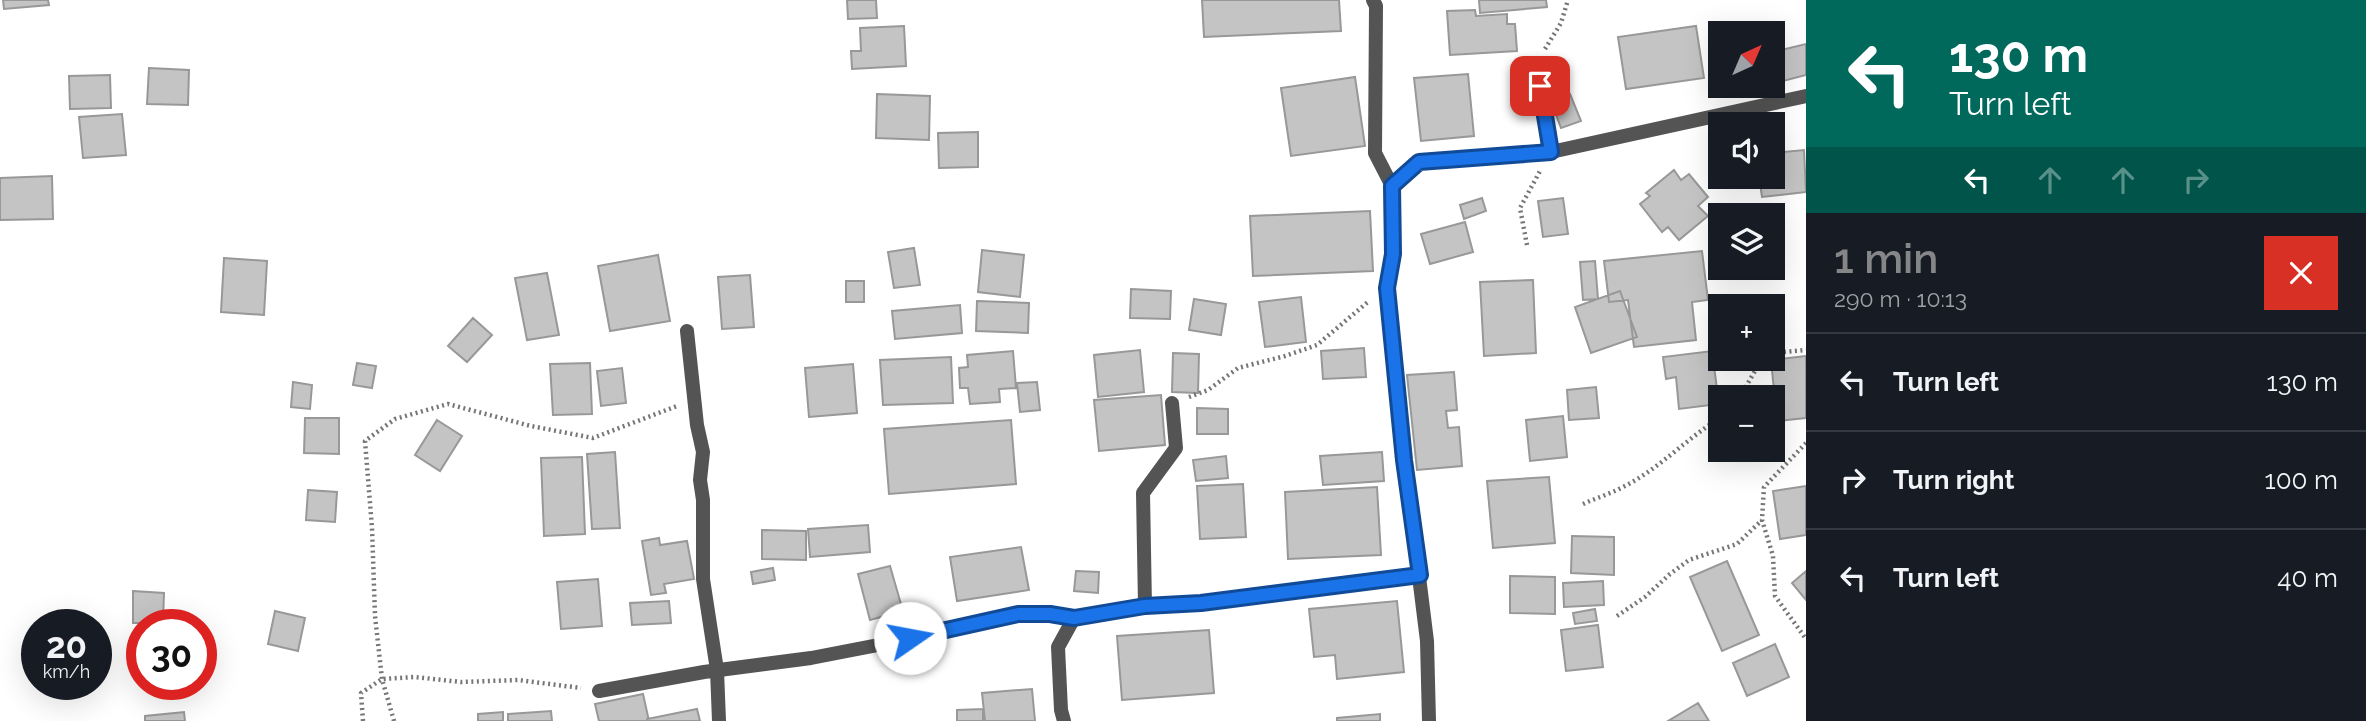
<!DOCTYPE html>
<html lang="en">
<head>
<meta charset="utf-8">
<style>
	:root { --surface:#171b24; --page:#242831; --text:#f1f3f6; --muted:#9ea1a6; --line:#363941; --accent:#858687 }
	body { margin:0; font-family:Raleway,sans-serif; background:var(--page); color:var(--text); height:100vh; display:flex; flex-direction:column; font-size:26px; white-space:nowrap }
	* { box-sizing:border-box; margin:0 }
	p { font-size:23px; color:var(--muted) }
	.icon { flex:none; width:38px; height:38px; fill:none; stroke:currentColor; stroke-width:2; stroke-linecap:round; stroke-linejoin:round }
	.map { position:relative; flex:1; overflow:hidden }
	.details { display:flex; flex-direction:column; background:var(--surface); width:560px }
	.details>* { flex:none }
	.guide { background:#00695c; color:#fff; overflow:hidden }
	.needle { width:46px; rotate:44deg }
	.buttons { position:absolute; left:1708px; top:21px; display:grid; gap:14px }
	.buttons a { display:grid; place-items:center; width:77px; height:77px; border-radius:0px; background:var(--surface); box-shadow:0 7px 28px #0002; font-size:35px }
	.speed { position:absolute; left:21px; top:609px; display:flex; gap:14px; font-size:35px; font-weight:700; text-align:center }
	.speed>* { display:grid; place-content:center; width:91px; height:91px; border-radius:50%; background:var(--surface); box-shadow:0 7px 28px #0002; line-height:1 }
	.speed small { font-size:18px; font-weight:400 }
	.speed .limit { border:10px solid #d22; background:#fff; color:#111 }
	.pin { position:absolute; display:grid; place-items:center; width:60px; height:60px; color:#fff; margin:-30px; border-radius:14px; box-shadow:0 4px 10px #0006 }
	.me { position:absolute; width:77px; margin:-38px; rotate:78deg; stroke-linejoin:round; filter:drop-shadow(0 0 5px #0008) }
	.turn { display:flex; align-items:center; gap:24px; height:147px; padding:0 28px; font-size:32px }
	.turn .icon { width:91px; height:91px; stroke-width:2.5 }
	.turn b { display:block; font-size:49px; line-height:60px }
	.lanes { display:flex; align-items:center; height:66px; padding:0 28px; background:#0003; justify-content:center; gap:35px; direction:ltr }
	.lanes .off { opacity:.35 }
	.round { display:grid; place-items:center; flex:none; width:74px; height:74px; border-radius:0px; background:var(--page) }
	.overview { display:flex; align-items:center; justify-content:space-between; height:119px; padding:0 28px }
	h1 { font-size:42px; font-weight:600; line-height:52px; color:var(--accent) }
	ul { padding:0; list-style:none }
	li { display:flex; align-items:center; gap:21px; height:98px; padding:0 28px; border-top:2px solid var(--line) }
	li div { flex:1 }
	li b { display:block; font-size:26px }
	li em { font-style:normal }
	main { display:flex; flex:1; min-height:0 }
	.map>svg:first-child { display:block }
</style>
</head>
<body>
<main>
<div class="map">
<svg width="1806" height="721" viewBox="0 0 1806 721">
	<rect width="100%" height="100%" fill="#fff"/>
	<!-- building -->
	<path fill="#c4c4c4" stroke="#989898" stroke-width="2" d="M3 0H48L49 5 4 9Z
		M847 0H876L877 18 848 19Z
		M1202 0H1339L1341 31 1204 37Z
		M1479 0H1546L1547 7 1480 13Z
		M1475 10 1476 16 1507 14V24H1515L1517 51 1450 55 1447 11Z
		M904 26 906 66 852 69 851 51H861L860 28Z
		M1696 26 1704 78 1626 89 1618 37Z
		M1806 44V75L1775 83 1773 52Z
		M149 68 189 70 188 105 147 104Z
		M1468 74 1474 136 1421 141 1414 78Z
		M110 75 111 108 70 109 69 76Z
		M1355 77 1365 146 1291 156 1281 88Z
		M877 94 930 96 929 140 876 138Z
		M1570 94 1581 121 1561 128 1551 101Z
		M122 114 126 155 83 158 79 117Z
		M978 132V167L939 168 938 133Z
		M1804 150 1806 192 1762 197 1759 177 1775 176 1773 153Z
		M1674 170 1681 180 1689 174 1708 197 1698 206 1708 216 1679 240 1668 227 1662 232 1640 204 1650 196 1646 193Z
		M52 176 53 219 0 220V178Z
		M1482 198 1486 211 1464 219 1460 205Z
		M1563 198 1568 234 1543 237 1538 201Z
		M1370 211 1373 271 1253 276 1250 216Z
		M1465 222 1473 252 1430 264 1421 234Z
		M914 248 920 285 894 288 888 252Z
		M982 250 1024 255 1020 297 978 292Z
		M1702 251 1708 300 1692 302 1696 340 1634 347 1628 300 1609 302 1604 261Z
		M658 255 670 321 610 331 598 266Z
		M224 258 267 261 264 315 221 312Z
		M1595 261 1598 299 1583 300 1580 262Z
		M547 273 559 335 527 340 515 278Z
		M750 275 754 327 722 329 718 277Z
		M1533 280 1536 353 1484 356 1480 282Z
		M846 281H864V302H846Z
		M1131 289 1171 291 1170 319 1130 318Z
		M1620 291 1637 337 1591 353 1575 307Z
		M1301 297 1306 342 1265 347 1259 302Z
		M1194 299 1226 304 1221 335 1189 330Z
		M977 301 1029 303 1028 333 976 331Z
		M960 305 962 333 895 339 892 311Z
		M473 318 492 335 467 362 448 346Z
		M1364 348 1366 377 1323 379 1321 351Z
		M1140 350 1144 392 1098 397 1094 355Z
		M1013 351 1016 388 999 389 1000 402 970 404 968 388H960L959 368 968 367 967 355Z
		M1712 351 1719 404 1679 409 1676 377 1666 379 1663 357Z
		M1173 353 1199 354 1198 393 1172 392Z
		M1806 356V418L1777 421 1771 360Z
		M951 357 953 403 883 405 880 360Z
		M357 363 376 366 372 388 353 385Z
		M590 363 592 414 553 415 550 364Z
		M853 364 857 413 809 417 805 368Z
		M622 368 626 403 601 406 597 371Z
		M1454 372 1457 410 1446 411 1448 428 1459 427 1462 466 1417 470 1407 375Z
		M293 382 312 385 310 409 291 407Z
		M1037 382 1040 410 1020 412 1017 383Z
		M1596 387 1599 418 1569 420 1567 390Z
		M1161 395 1165 445 1099 451 1094 400Z
		M1197 408 1228 409V434H1197Z
		M1563 416 1567 457 1530 461 1526 420Z
		M305 418H339V454L304 453Z
		M437 420 462 436 440 471 415 455Z
		M1011 420 1016 484 889 494 884 429Z
		M615 452 620 528 592 529 587 454Z
		M1382 452 1384 481 1323 485 1320 456Z
		M1226 456 1228 478 1196 481 1193 460Z
		M582 457 585 534 544 536 541 458Z
		M1549 477 1555 543 1493 548 1487 481Z
		M1243 484 1246 537 1200 539 1197 486Z
		M1806 486V535L1780 539 1773 491Z
		M1377 487 1381 555 1288 559 1285 492Z
		M308 490 337 492 335 522 306 520Z
		M868 525 870 552 810 557 808 529Z
		M762 530 806 531V560L762 559Z
		M1572 536 1614 537V575L1571 573Z
		M659 538 660 545 687 541 694 579 664 584 666 593 651 595 642 541Z
		M1021 547 1029 590 957 601 950 557Z
		M1727 561 1759 635 1722 651 1690 577Z
		M890 566 903 611 870 620 858 574Z
		M773 568 775 580 753 584 751 572Z
		M1076 571 1099 572 1098 593 1074 591Z
		M1806 571V600L1792 583Z
		M1510 576 1555 577V614L1510 613Z
		M598 579 602 626 561 629 557 582Z
		M1603 581 1604 605 1564 607 1563 583Z
		M133 591 164 593 163 623H133Z
		M669 601 671 623 632 625 630 603Z
		M1397 601 1404 672 1337 679 1335 655 1314 657 1309 609Z
		M1595 609 1597 621 1575 624 1573 613Z
		M275 611 305 618 298 651 268 644Z
		M1598 625 1603 667 1566 671 1561 630Z
		M1209 630 1214 693 1122 700 1117 636Z
		M1775 644 1789 677 1747 696 1733 663Z
		M1032 689 1035 721H985L982 693Z
		M643 694 649 721H599L595 704Z
		M1698 703 1709 721H1668Z
		M697 709 700 721H647V719Z
		M983 709V721H957V710Z
		M551 711 552 721H508V714Z
		M184 712 185 721H145V716Z
		M503 712V721H478V714Z
		M1380 714V721H1337V718Z"/>
	<g fill="none" stroke-linecap="round" stroke-linejoin="round">
		<!-- path -->
		<path stroke="#767676" stroke-width="4.5" stroke-dasharray="2 3.5" stroke-linecap="butt" d="M1545 49 1561 23 1568 0
			M1527 245 1520 208 1540 171
			M1773 353 1806 350
			M1189 397 1208 390 1238 368 1285 356 1317 345 1369 301
			M1740 397 1759 364 1765 359
			M1806 443 1764 487 1762 520 1773 556 1775 596 1806 639
			M1583 504C1596 498 1610 494 1623 487 1659 469 1686 439 1720 418
			M1617 616 1645 597 1670 574 1689 560 1737 544 1762 520
			M363 721 361 693 382 679 415 677 461 682 518 680 581 688
			M394 721 382 679 375 616 372 528 365 441 395 419 448 404 531 426 593 438 677 406"/>
		<!-- street -->
		<path stroke="#545454" stroke-width="14" d="M1373 0 1376 6 1375 153 1392 186 1393 254 1387 287 1395 383 1427 641 1429 721
			M1536 64 1551 152
			M1392 186 1419 162 1551 152 1806 96
			M687 331 697 425 703 452 700 480 703 500V579L717 670 719 721
			M1145 606 1143 493 1176 448 1172 403
			M599 691 704 672 811 658 935 634 1018 614H1050L1074 618 1145 606 1201 603 1420 575
			M1064 721 1061 710 1058 647 1074 618"/>
	</g>
	<g fill="none" stroke-linecap="round" stroke-linejoin="round">
		<defs>
			<path id="route" d="M910 638 1018 614H1050L1074 618 1145 606 1201 603 1420 575 1404 460 1387 288 1393 254 1392 186 1419 162 1551 152 1540 86"/>
		</defs>
		<!-- route casing -->
		<use href="#route" stroke="#114b97" stroke-width="18"/>
		<!-- route -->
		<use href="#route" stroke="#1a73e8" stroke-width="12"/>
	</g>
</svg>
<div class="buttons">
<a><svg class="needle" viewBox="-14 -14 28 28"><path d="M0-13l5 13h-10z" fill="#e53935"/><path d="M0 13l5-13h-10z" fill="#9ea1a6"/></svg></a>
<a><svg class="icon" aria-label="sound" viewBox="0 0 24 24"><path d="M4 9h4l5-4v14l-5-4H4zM17 9q2 3 0 6"/></svg></a>
<a><svg class="icon" aria-label="layers" viewBox="0 0 24 24"><path d="M12 4l9 5-9 5-9-5zM3 14l9 5 9-5"/></svg></a>
<a>+</a>
<a>−</a>
</div>
<div class="speed"><div>20<small>km/h</small></div><div class="limit">30</div></div>
<div class="pin" style="left:1540px;top:86px;background:#d93025"><svg class="icon" aria-label="arrive" viewBox="0 0 24 24"><path d="M6 21V4h12l-3 4 3 4H6"/></svg></div>
<svg class="me" style="left:910px;top:638px" viewBox="-20 -20 40 40"><circle r="19" fill="#fff"/><path d="M0-13L10 11 0 6-10 11z" fill="#1a73e8"/></svg>
</div>
<section class="details">
<div class="guide">
<div class="turn"><svg class="icon" aria-label="left" viewBox="0 0 24 24"><path d="M17 20v-9H6M10 6l-5 5 5 5"/></svg><div><b>130 m</b>Turn left</div></div>
<div class="lanes"><svg class="icon" aria-label="left" viewBox="0 0 24 24"><path d="M17 20v-9H6M10 6l-5 5 5 5"/></svg><svg class="icon off" aria-label="ahead" viewBox="0 0 24 24"><path d="M12 20V5M6 11l6-6 6 6"/></svg><svg class="icon off" aria-label="ahead" viewBox="0 0 24 24"><path d="M12 20V5M6 11l6-6 6 6"/></svg><svg class="icon off" aria-label="right" viewBox="0 0 24 24"><path d="M7 20v-9h11M14 6l5 5-5 5"/></svg></div>
</div>
<div class="overview"><div><h1>1 min</h1><p>290 m · 10:13</p></div><a class="round" style="background:#d93025;color:#fff"><svg class="icon" aria-label="close" viewBox="0 0 24 24"><path d="M6 6l12 12M18 6L6 18"/></svg></a></div>
<ul>
<li><svg class="icon" aria-label="left" viewBox="0 0 24 24"><path d="M17 20v-9H6M10 6l-5 5 5 5"/></svg><div><b>Turn left</b></div><em>130 m</em></li>
<li><svg class="icon" aria-label="right" viewBox="0 0 24 24"><path d="M7 20v-9h11M14 6l5 5-5 5"/></svg><div><b>Turn right</b></div><em>100 m</em></li>
<li><svg class="icon" aria-label="left" viewBox="0 0 24 24"><path d="M17 20v-9H6M10 6l-5 5 5 5"/></svg><div><b>Turn left</b></div><em>40 m</em></li>
</ul>
</section>
</main>
</body>
</html>
